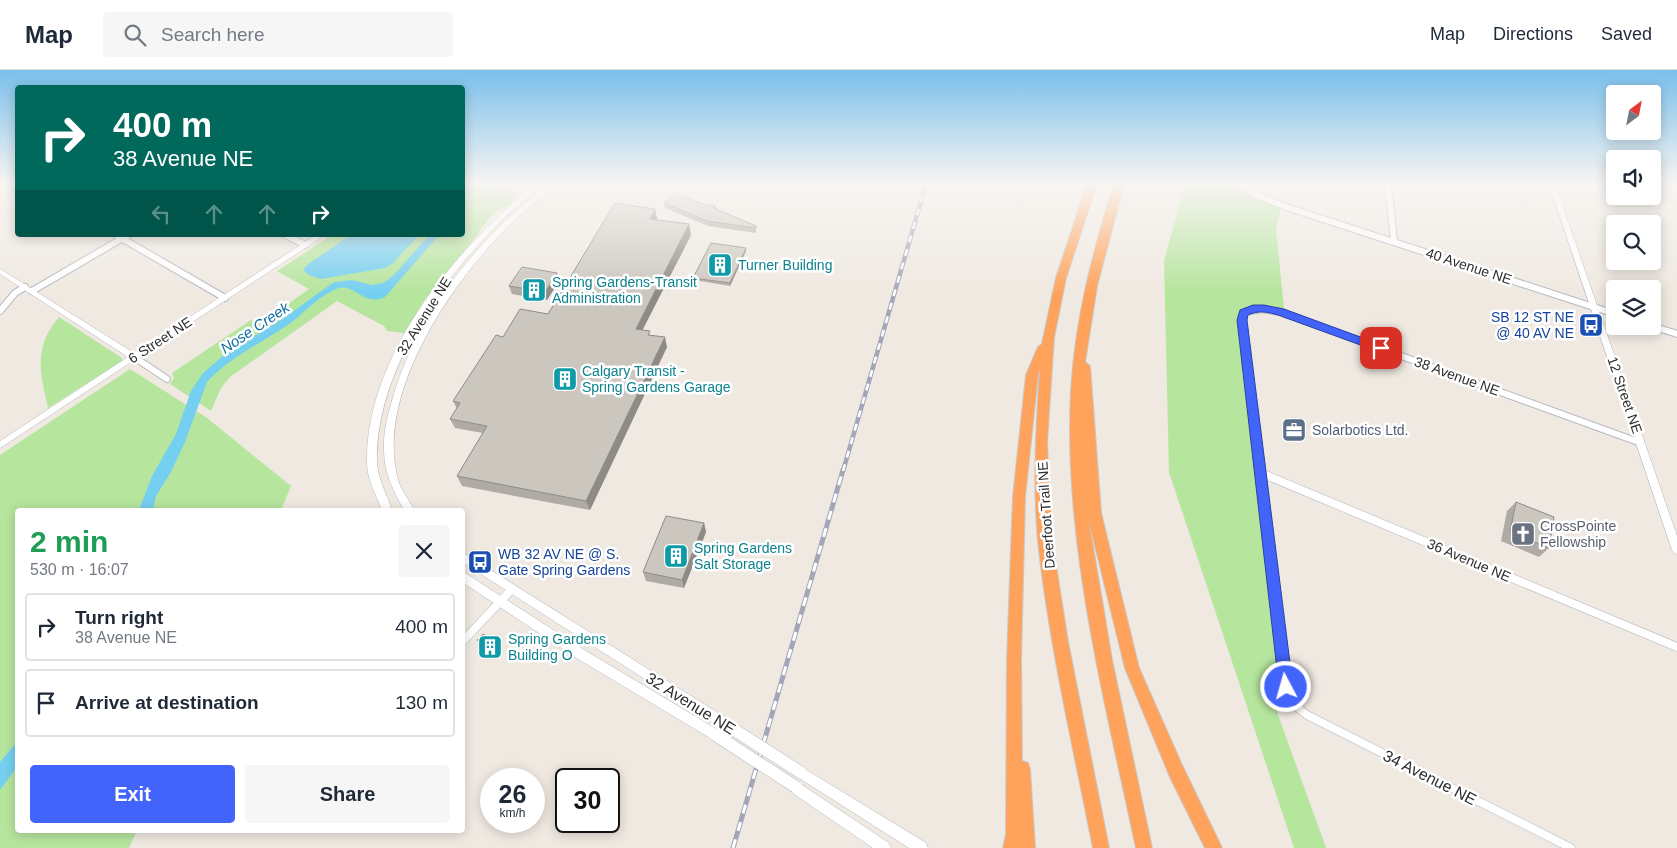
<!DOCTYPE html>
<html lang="en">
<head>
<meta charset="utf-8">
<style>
	:root { --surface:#fff; --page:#f6f6f7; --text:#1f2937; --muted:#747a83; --line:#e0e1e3; --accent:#4264fb }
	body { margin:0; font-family:Helvetica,sans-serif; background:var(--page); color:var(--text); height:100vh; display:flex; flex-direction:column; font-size:19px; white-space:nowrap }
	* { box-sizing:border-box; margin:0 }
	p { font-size:16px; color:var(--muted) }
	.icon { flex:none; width:28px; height:28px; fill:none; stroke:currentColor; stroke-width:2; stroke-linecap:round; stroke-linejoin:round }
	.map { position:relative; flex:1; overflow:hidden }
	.drawer { position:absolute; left:15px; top:438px; width:450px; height:325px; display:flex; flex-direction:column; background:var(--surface); border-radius:5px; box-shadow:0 2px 12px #0003 }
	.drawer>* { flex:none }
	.hud { position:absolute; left:15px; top:15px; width:450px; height:152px; border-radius:5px; box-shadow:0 2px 12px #0003; background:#00695c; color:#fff; overflow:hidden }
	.needle { width:32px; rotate:32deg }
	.buttons { position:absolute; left:1606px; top:15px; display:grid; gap:10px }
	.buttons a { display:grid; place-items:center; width:55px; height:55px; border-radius:5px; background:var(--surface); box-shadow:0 2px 12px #0003; font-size:25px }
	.speed { position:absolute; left:480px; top:698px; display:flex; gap:10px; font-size:25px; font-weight:700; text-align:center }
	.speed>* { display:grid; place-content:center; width:65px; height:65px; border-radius:50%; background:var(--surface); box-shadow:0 2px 12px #0003; line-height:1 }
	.speed small { font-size:12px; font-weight:400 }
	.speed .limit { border:2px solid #111; border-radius:8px; background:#fff; color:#111 }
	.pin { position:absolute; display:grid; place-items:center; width:42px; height:42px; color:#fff; margin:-21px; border-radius:10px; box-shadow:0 2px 8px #0006 }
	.me { position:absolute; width:55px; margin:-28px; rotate:354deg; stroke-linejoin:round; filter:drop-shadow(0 0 4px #0008) }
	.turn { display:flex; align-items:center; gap:18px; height:105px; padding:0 15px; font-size:22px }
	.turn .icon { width:65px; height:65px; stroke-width:2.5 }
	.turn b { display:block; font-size:35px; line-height:42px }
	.lanes { display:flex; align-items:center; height:48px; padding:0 15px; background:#0003; justify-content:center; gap:25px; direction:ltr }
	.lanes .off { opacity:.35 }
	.round { display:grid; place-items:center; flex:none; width:52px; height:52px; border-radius:5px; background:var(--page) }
	.summary { display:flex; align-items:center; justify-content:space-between; height:85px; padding:0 15px }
	h1 { font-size:30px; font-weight:800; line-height:38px; color:#1e9e55 }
	.cta { display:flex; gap:10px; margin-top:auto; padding:10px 15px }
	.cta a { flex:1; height:58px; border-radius:5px; background:var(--accent); color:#fff; font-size:20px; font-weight:800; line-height:58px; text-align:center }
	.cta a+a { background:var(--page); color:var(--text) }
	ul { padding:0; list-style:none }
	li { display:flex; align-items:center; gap:15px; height:68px; margin:0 10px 8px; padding:0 5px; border:2px solid var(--line); border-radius:5px }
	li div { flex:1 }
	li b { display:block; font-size:19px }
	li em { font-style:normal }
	header { display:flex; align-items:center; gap:30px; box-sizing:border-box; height:70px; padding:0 25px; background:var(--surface); border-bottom:1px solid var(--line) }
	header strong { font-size:24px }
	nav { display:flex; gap:28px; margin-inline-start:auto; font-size:18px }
	.search { width:350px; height:45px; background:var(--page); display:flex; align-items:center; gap:12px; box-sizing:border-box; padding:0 18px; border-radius:5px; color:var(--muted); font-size:19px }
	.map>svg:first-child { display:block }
</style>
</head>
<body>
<header>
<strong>Map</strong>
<div class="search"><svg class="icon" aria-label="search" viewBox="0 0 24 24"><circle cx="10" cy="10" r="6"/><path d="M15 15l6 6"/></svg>Search here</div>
<nav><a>Map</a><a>Directions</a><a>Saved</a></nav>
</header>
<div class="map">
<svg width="1677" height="778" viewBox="0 0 1677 778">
	<rect width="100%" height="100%" fill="#efe9e1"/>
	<!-- green -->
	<path fill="#b6e59e" d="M463 114H499L515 121C516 125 515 128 512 132 507 137 500 139 495 143 486 151 481 159 475 168L426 228 404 263 387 261 384 256 337 231 230 307 221 318 211 341 170 314 174 308 172 303 251 250 258 255 309 219 277 201 332 165H462Z
		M1185 114H1234L1253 127 1281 138 1276 158 1284 239C1269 235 1245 229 1239 249L1279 617 1277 642 1326 778H1294L1169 402 1164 191Z
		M59 247 122 288V291L48 338C40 302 33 278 59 247Z
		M130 299 207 348 291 416 281 440H18V760H137L129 778H0V385Z"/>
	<!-- water -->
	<path fill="#75cff0" d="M351 165H419L393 193 385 198 321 209 309 205 303 200 308 194Z
		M429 165H439L385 227C363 237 356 214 339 218 322 223 306 241 292 252 264 272 231 286 207 312L185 372 171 402 156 426 153 440H139L152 406 176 364 191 321 203 303 224 285 284 248 334 212 352 210 372 215 383 213 393 206Z
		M17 672V697L0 720V692Z"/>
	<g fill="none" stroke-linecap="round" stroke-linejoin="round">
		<defs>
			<path id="minor-far1" d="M1240 114 1257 125 1286 137 1615 244
				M1388 114 1394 171
				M116 165 225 228
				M286 165 305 175
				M32 221 128 165
				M0 241 15 223 25 217
				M1652 256 1677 264
				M134 287 167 309
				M1260 401 1242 250 1244 242 1262 239 1280 242 1641 373"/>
			<path id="minor" d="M1260 400 1286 617 1292 633 1307 645 1571 778
				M1261 403 1677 577
				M462 572 512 519"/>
			<path id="tertiary" d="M510 114H518L544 124 541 126 539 125Z
				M1549 114H1555L1677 466V484L1674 483 1672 480Z
				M316 165H325L0 378V371L128 287 0 204V199L134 283Z"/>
			<path id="secondary" d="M536 114H544C535 123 524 130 515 138 504 148 494 158 485 168 430 225 375 312 377 393 378 409 387 425 392 440H382C376 425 367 409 367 393 365 285 457 177 536 114Z
				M550 114H558C551 121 542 127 534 133 521 144 508 157 496 169 443 226 376 329 398 410 401 420 409 430 414 440H404C393 420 384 403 384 380 383 362 388 344 393 327 418 242 479 166 550 114Z
				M462 482 723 646 725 650 723 654 719 656 715 654 462 492Z
				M462 501 586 581 718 660 720 664 718 668 714 670 710 668 578 589 462 512Z
				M800 696 926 773 928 778H909L796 706 794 702 796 698Z
				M796 711 889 773 891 778H873L791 722 790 717 791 712Z"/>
			<path id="motorway" d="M1087 114H1097L1066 208 1054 267 1047 373 1052 470 1068 572 1109 778H1093C1073 676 1049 574 1038 471 1033 414 1036 356 1040 300L1038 305 1025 427 1021 589 1022 691 1028 693 1030 699 1035 778H1003L1006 765 1007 589 1013 427 1026 305 1038 277 1042 274 1056 208Z
				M1114 114H1124L1097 216 1085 292 1090 296 1101 443 1139 598 1182 695 1222 778H1205L1170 707 1125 598 1088 447 1112 590 1152 778H1136C1105 631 1063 472 1071 321 1075 250 1093 181 1114 114Z"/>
		</defs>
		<!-- minor-far1 casing -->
		<use href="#minor-far1" stroke="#b4b7c1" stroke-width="8"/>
		<!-- minor casing -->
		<use href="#minor" stroke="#b4b7c1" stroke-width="9"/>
		<!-- tertiary casing -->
		<use href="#tertiary" stroke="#b4b7c1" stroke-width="1"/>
		<!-- secondary casing -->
		<use href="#secondary" stroke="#b4b7c1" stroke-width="1"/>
		<!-- motorway casing -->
		<use href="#motorway" stroke="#c9c9c9" stroke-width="2"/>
		<!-- minor-far1 -->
		<use href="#minor-far1" stroke="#fff" stroke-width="6"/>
		<!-- minor -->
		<use href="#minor" stroke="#fff" stroke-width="8"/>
		<!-- tertiary -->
		<use href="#tertiary" fill="#fff" fill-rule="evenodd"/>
		<!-- secondary -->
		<use href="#secondary" fill="#fff" fill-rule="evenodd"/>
		<!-- motorway -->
		<use href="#motorway" fill="#ffa35c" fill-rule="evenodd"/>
		<defs>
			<path id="rail-far1" d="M843 401 926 114"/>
			<path id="rail" d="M733 778 843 400"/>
		</defs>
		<!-- rail-far1 casing -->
		<use href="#rail-far1" stroke="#a3a6b8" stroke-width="4.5"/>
		<!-- rail casing -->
		<use href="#rail" stroke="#a3a6b8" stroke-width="5"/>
		<!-- rail-far1 -->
		<use href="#rail-far1" stroke="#fff" stroke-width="2.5" stroke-dasharray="7" stroke-linecap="butt"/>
		<!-- rail -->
		<use href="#rail" stroke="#fff" stroke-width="3" stroke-dasharray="9" stroke-linecap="butt"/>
		<defs>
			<path id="secondary-bridge" d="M719 650 800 702
				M714 664 796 717"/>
		</defs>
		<!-- secondary-bridge casing -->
		<use href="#secondary-bridge" stroke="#b4b7c1" stroke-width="13" stroke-linecap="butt"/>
		<!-- secondary-bridge -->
		<use href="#secondary-bridge" stroke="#fff" stroke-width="12"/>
	</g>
	<!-- wall -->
	<path fill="#afaba4" d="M806 114H819L815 117Z
		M664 133 716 137V139L756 156V163L708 156 665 138Z
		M655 139 657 150 689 154 691 165 642 260 667 277 590 440 462 416 457 406 483 363 455 358 450 349 457 339 453 331 503 267 548 244Z
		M746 181 730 216 694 210 693 208Z
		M557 203 559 211 547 230 512 224 509 216Z
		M1516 432 1549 478 1539 487 1501 471 1507 441Z
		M704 453 706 462 684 518 646 511 643 502Z
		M477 570 494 571 498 577 492 584 481 576Z"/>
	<!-- shaded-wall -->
	<path fill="#8e8b86" d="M655 139 657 149 652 159 650 149Z
		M689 154 691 165 638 269 636 259Z
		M746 178V181L730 216V213Z
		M557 203 559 211 547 230 545 222Z
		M665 267 667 277 590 440 586 431Z
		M704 453 706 462 684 518 682 510Z
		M494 571 498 577 492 584 488 578Z"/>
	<!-- building -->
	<path fill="#cbc7bf" stroke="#8e8b86" d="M676 123 708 136 710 134 716 137 714 138 756 156V158L707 151 664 133Z
		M615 133 655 139 650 149 689 154 636 259 650 261 648 265 665 267 586 431 457 406 487 356 450 349 460 333 453 331 496 265 503 267 520 239 548 244Z
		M711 173 746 178 730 213 693 208Z
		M522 197 557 203 545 222 509 216Z
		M1516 432 1554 447 1549 478 1510 462Z
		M666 446 704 453 682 510 643 502Z
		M483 564 494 571 488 578 477 570Z"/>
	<!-- sky -->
	<linearGradient id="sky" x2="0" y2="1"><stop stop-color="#7abfeb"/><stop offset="0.51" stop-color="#f8f5f2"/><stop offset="1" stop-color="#f8f5f2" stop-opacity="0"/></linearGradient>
	<rect width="1677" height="223" fill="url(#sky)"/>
	<!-- route -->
	<path fill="#4264fb" stroke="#2b41a3" d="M1264 235 1284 239 1385 276 1386 278 1385 281H1377L1278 245C1267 242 1259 240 1248 245L1247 250 1293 617 1291 622 1286 623 1281 622 1279 617 1237 250 1240 240 1253 235Z"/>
	<!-- icons -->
	<defs>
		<symbol id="building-square" viewBox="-11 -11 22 22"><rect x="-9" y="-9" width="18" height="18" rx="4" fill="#0f9aa8" stroke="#fff"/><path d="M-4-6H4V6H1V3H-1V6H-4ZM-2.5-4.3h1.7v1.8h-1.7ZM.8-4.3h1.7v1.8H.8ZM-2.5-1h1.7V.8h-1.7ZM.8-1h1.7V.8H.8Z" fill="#fff"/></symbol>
		<symbol id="bus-square" viewBox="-11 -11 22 22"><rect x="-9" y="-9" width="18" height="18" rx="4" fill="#1a4fb4" stroke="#fff"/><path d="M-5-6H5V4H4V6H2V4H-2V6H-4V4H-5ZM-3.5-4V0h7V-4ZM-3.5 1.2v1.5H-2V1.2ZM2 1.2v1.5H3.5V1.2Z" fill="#fff"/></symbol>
		<symbol id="office-square" viewBox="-11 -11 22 22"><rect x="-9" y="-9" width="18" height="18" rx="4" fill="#5c6f8a" stroke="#fff"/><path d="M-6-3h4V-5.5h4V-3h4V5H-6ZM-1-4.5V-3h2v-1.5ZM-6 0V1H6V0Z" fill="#fff"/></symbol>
		<symbol id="church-square" viewBox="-11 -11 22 22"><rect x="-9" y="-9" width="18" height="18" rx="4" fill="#6b7280" stroke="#fff"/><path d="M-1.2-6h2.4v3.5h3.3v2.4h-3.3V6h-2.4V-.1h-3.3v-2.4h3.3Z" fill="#fff"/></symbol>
	</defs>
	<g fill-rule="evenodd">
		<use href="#building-square" x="706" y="181" width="28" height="28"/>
		<use href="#building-square" x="520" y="206" width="28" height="28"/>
		<use href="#bus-square" x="1577" y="241" width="28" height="28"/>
		<use href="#building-square" x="551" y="295" width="28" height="28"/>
		<use href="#office-square" x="1280" y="346" width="28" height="28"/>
		<use href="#church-square" x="1509" y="450" width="28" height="28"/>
		<use href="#building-square" x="662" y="472" width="28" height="28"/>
		<use href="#bus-square" x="466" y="478" width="28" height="28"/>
		<use href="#building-square" x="476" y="563" width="28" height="28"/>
	</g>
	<g text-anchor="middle" stroke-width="5" stroke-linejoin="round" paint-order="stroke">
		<!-- culture labels -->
		<g font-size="14" fill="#0d838f" stroke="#fff" text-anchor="start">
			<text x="738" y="200">Turner Building</text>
			<text x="552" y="217">Spring Gardens-Transit<tspan x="552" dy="16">Administration</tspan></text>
			<text x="582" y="306">Calgary Transit -<tspan x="582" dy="16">Spring Gardens Garage</tspan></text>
			<text x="694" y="483">Spring Gardens<tspan x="694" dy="16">Salt Storage</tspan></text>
			<text x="508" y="574">Spring Gardens<tspan x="508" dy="16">Building O</tspan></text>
		</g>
		<!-- street labels -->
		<g font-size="14" fill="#2e2e2e" stroke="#fff">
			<text transform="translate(1469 196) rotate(18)" y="5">40 Avenue NE</text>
			<text transform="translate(424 246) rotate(-58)" y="5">32 Avenue NE</text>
			<text transform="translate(160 270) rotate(-33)" y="5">6 Street NE</text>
			<text transform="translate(1457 306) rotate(20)" y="5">38 Avenue NE</text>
			<text transform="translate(1625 325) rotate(71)" y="5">12 Street NE</text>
			<text transform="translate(1046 445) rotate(-94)" y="5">Deerfoot Trail NE</text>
			<text transform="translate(1469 490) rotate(23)" y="5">36 Avenue NE</text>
		</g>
		<!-- transit labels -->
		<g font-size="14" fill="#164399" stroke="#fff" text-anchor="end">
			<text x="1574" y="252">SB 12 ST NE<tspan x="1574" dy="16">@ 40 AV NE</tspan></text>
			<text x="498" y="489" text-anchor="start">WB 32 AV NE @ S.<tspan x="498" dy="16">Gate Spring Gardens</tspan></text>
		</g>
		<!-- service labels -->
		<g font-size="14" fill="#4e5e75" stroke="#fff" text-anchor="start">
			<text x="1312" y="365">Solarbotics Ltd.</text>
		</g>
		<!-- worship labels -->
		<g font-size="14" fill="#5b616d" stroke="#fff" text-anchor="start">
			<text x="1540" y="461">CrossPointe<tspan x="1540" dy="16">Fellowship</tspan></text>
		</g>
		<!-- water labels -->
		<g font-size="15" font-style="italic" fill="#0d6fa3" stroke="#fff">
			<text transform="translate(255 258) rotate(-34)" y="5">Nose Creek</text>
		</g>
		<!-- near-street labels -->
		<g font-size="16" fill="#2e2e2e" stroke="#fff">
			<text transform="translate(691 633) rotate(32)" y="6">32 Avenue NE</text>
			<text transform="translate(1430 707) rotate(27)" y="6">34 Avenue NE</text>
		</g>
	</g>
</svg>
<div class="buttons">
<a><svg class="needle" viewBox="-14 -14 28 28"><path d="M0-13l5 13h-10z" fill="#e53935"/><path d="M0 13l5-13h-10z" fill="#747a83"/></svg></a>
<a><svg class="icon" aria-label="sound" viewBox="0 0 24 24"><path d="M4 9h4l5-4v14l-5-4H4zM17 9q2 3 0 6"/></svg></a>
<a><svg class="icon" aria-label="search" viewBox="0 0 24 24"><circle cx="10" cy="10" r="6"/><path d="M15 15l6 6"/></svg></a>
<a><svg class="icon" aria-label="layers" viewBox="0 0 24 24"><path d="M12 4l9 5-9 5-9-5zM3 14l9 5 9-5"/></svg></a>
</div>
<div class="speed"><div>26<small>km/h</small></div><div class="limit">30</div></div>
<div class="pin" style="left:1381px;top:278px;background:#d93025"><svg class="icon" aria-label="arrive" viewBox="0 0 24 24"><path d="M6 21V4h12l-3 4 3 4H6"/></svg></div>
<svg class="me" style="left:1286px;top:617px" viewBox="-20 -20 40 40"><circle r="17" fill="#4264fb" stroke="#fff" stroke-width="3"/><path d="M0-11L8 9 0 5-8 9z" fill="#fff"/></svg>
<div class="hud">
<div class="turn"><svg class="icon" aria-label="right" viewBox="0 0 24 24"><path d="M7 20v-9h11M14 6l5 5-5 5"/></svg><div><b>400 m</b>38 Avenue NE</div></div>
<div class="lanes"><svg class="icon off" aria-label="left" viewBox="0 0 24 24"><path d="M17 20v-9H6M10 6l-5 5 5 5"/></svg><svg class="icon off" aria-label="ahead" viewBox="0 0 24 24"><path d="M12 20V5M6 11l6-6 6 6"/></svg><svg class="icon off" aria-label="ahead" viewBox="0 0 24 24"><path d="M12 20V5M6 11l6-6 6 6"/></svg><svg class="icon" aria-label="right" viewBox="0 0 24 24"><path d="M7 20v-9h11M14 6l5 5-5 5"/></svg></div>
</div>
<section class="drawer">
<div class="summary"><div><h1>2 min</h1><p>530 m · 16:07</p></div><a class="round"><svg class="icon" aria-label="close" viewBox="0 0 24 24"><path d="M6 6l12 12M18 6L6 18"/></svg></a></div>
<ul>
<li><svg class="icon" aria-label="right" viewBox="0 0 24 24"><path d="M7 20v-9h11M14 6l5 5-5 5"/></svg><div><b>Turn right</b><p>38 Avenue NE</p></div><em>400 m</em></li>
<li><svg class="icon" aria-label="arrive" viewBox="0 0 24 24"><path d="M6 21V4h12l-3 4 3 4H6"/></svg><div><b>Arrive at destination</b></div><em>130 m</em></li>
</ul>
<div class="cta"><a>Exit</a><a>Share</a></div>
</section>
</div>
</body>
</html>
